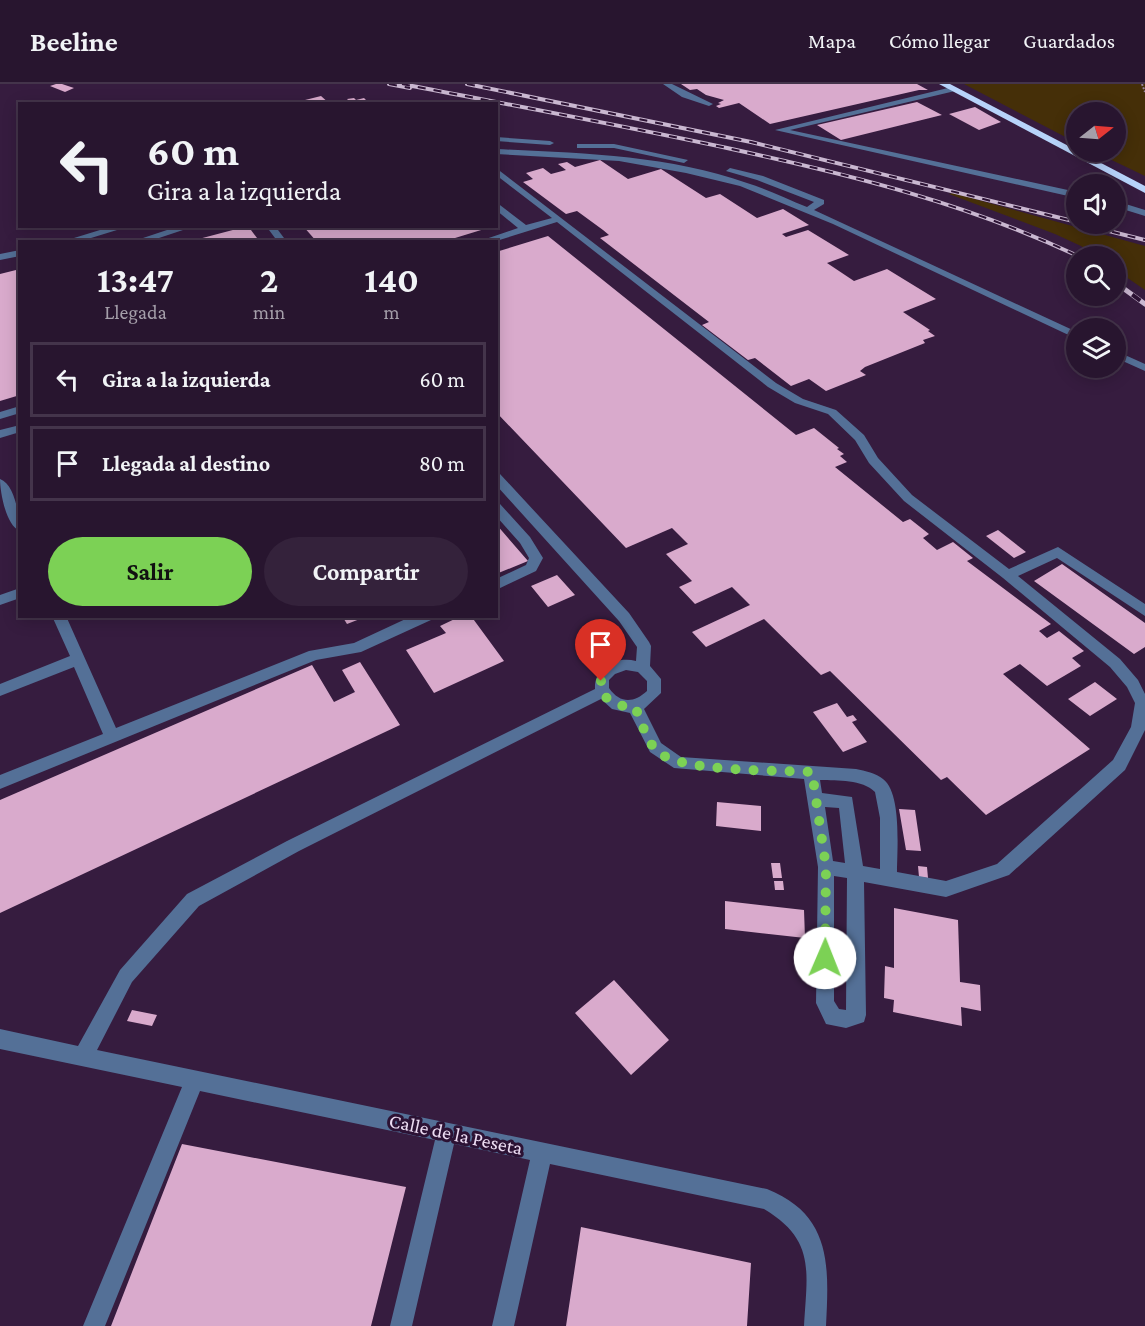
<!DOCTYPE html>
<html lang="es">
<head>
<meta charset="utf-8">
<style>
	:root { --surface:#28152f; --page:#34223b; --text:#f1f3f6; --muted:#a59faa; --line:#44344b; --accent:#7cd155 }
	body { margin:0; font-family:"Crimson Pro",serif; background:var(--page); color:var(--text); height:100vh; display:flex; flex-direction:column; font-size:22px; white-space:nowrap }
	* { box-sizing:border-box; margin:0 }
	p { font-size:20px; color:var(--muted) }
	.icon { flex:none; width:33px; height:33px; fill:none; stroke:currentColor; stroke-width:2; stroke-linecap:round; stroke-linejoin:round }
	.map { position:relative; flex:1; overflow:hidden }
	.side { position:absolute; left:18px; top:156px; width:480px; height:378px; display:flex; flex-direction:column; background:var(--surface); border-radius:0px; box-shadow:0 3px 15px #0003,0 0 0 2px var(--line) }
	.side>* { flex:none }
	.guide { position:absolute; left:18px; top:18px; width:480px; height:126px; border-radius:0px; box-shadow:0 3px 15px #0003,0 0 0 2px var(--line); background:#28152f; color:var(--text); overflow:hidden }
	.needle { width:39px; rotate:73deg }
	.fabs { position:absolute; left:1066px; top:18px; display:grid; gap:12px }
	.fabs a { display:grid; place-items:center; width:60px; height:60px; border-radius:50%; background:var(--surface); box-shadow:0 3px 15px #0003,0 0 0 2px var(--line); font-size:30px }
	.pin { position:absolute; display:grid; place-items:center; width:51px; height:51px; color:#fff; margin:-62px -26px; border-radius:50% 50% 50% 0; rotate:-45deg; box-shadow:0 0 6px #0007 }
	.pin .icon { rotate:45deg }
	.me { position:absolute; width:66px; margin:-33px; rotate:1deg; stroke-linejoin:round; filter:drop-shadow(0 0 4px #0008) }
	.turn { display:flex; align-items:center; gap:21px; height:126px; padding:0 30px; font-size:27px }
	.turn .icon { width:78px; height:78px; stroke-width:2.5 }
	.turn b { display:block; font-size:42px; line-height:51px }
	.eta { display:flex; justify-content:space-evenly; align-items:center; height:102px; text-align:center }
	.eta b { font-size:36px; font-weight:700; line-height:42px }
	.cta { display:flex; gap:12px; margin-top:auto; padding:12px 30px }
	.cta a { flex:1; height:69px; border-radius:36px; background:var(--accent); color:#111; font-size:24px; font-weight:700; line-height:69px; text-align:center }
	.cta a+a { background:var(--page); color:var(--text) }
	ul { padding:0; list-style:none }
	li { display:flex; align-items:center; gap:18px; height:75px; margin:0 12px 9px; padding:0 18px; border:3px solid var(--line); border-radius:0px }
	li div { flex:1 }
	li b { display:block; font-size:22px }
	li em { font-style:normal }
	header { display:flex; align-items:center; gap:36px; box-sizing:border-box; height:84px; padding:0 30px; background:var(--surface); border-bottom:2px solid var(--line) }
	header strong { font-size:28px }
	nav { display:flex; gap:33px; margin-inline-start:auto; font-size:21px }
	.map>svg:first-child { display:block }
</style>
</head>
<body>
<header>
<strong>Beeline</strong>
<nav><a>Mapa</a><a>Cómo llegar</a><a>Guardados</a></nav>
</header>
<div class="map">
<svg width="1145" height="1242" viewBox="0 0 1145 1242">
	<rect width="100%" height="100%" fill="#361c3f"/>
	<!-- green -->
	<path fill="#452f08" d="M964 0H1145V92L1095 68H1116V28H1077V59Z
		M953 109 1145 162V206L1116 186V172H1096L1081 162 1055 150 949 110Z"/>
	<!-- building -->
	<path fill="#d9aacc" d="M56 0H62L74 4 65 8 50 2Z
		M681 0H917L928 6H919L770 40 739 19 719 24 716 22 721 20 718 19 724 16 706 11 697 5 690 6Z
		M321 12 330 20H303L301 17Z
		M354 14 356 16 364 14 369 19 352 20 347 15Z
		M917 18 942 31 841 56 817 41Z
		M975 23 1001 38 979 46 949 30Z
		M600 76 628 95 661 85 706 114 720 110 757 134 783 125 809 141 782 150 786 153 808 146 849 171 827 179 854 197 887 185 936 215 903 228 930 246 928 247 935 252 923 256 925 259 865 283 860 287 866 291 826 307 809 295 791 302 755 274 748 276 702 241 709 238 600 154 609 151 603 146 577 127 566 130 523 98 533 95 526 89 543 84 551 90 566 86 558 80 567 78 575 83Z
		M248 142 260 158H192L191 157Z
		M303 142H491V143L442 158H317Z
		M548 152 796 351 814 344 839 364 837 365 844 370 840 372 847 378 835 383 903 438 910 435 929 450 923 454 937 466 953 458 973 474 967 477 1051 540 1039 547 1047 554 1059 547 1084 567 1072 574 1081 582 1047 602 1020 580 1003 590 1090 665 986 731 947 693 941 696 830 587 821 591 764 535 706 563 692 548 750 521 732 503 695 520 679 503 692 497 666 470 688 460 672 444 626 464 496 328V168Z
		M20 185V311L0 317V190Z
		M496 440 528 477 496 490Z
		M998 446 1026 468 1014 474 986 452Z
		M1062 480 1145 539V563L1134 570 1034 497Z
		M557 491 575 511 548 523 531 502Z
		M342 532H365V533L347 540Z
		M461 532H471L504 577 434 609 406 566 446 549 440 542Z
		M360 578 400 641 0 829V716L312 581 334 618 355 608 342 586Z
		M1095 598 1117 615 1090 632 1068 615Z
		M837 619 847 633 853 631 857 636 852 638 867 658 843 668 813 628Z
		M717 718 761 722V747L716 742Z
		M899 725 915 726 921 767 906 766Z
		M771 779H780L782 794H773Z
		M918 782 927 783 928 794 919 793Z
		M774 797H783L784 806H775Z
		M725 817 804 826 805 854 725 845Z
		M894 824 958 836 960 898 980 901 981 927 961 923 962 942 893 928 894 916 884 914 885 882 894 884Z
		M614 896 669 956 631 991 575 929Z
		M132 926 157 931 152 942 127 937Z
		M182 1060 406 1103 371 1242H111Z
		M581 1143 751 1179 747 1242H566Z"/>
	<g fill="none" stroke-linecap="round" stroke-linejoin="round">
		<!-- path -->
		<path stroke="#95819d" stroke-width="2" stroke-dasharray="2 1.5" stroke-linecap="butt" d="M1142 0 1145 8"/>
		<!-- minor -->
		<path fill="#547097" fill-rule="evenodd" d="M663 0H672L713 20 709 22 682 13Z
			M952 3 956 5 955 7 790 46 1077 108V114L775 46Z
			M496 53 550 57 554 59 550 61 496 57Z
			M580 60H614L688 76 684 79 614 64H577V60Z
			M496 65C580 69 667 71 747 99 767 105 787 115 807 123L814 118 757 96 726 87 730 84 763 92 824 116V120L814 126 1077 248V255L833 140 740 102 686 89 619 77 496 70Z
			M496 84 776 299 803 315 836 326 864 351 878 374 912 411 1009 485 1058 463 1145 520V532L1057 474 1018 492 1120 575 1138 596 1145 610V646L1125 686 1009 791 946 813 864 798 866 931 864 938 846 944 826 940 816 919 818 783 804 695 674 684 650 668 630 629 612 625 601 615 299 767 199 822 132 898 97 966 767 1105C832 1131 829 1182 826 1242H804C807 1188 816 1156 764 1125L550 1080 514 1242H492L530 1076 454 1060 412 1242H390L435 1056 200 1007 105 1242H83L182 1003 0 965V945L78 962 120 886 187 810 287 757 595 605C594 583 616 572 636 577L637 563 619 537 496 401V389L500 390 629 529 649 558 651 562 650 582 661 595V609L644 625 661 659 681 673 856 685C865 687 876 689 883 695 902 709 897 767 897 788L946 797 997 780 1113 676 1131 643 1135 619 1127 603 1110 583 1003 494 904 417 869 379 855 356 828 330 795 319 768 303 557 138 493 158H477L518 144 496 126V118L526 141 552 134 496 91ZM626 586 638 588 647 597V607C634 619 620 620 609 604V596L615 590ZM820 696C838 697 862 695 875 708L880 734V785L863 782 852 713 822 709ZM825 723 839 724 845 779 833 777ZM834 792 847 794 846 926 839 925 834 917Z
			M1116 117 1145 126V132L1116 123Z
			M113 142H130L78 158H61Z
			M179 142H195L147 158H131Z
			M266 142H275L287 158H278Z
			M20 166V172L0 176V170Z
			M1116 267 1145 280V287L1116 274Z
			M20 322V329L0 335V328Z
			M20 341V348L0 354V346Z
			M0 395C15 400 20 434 20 447 6 442 0 408 0 395Z
			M496 419 500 420 530 453 543 474 536 487 496 506V495L526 481 529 474 520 459 496 432Z
			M20 504V514L0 521V511Z
			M52 532H66L116 644 309 567 354 559 412 532H433L431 536 361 568 316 576 0 705V691L103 650 74 583 0 612V600L70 572Z"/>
		<!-- highway -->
		<path fill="#b7d3fa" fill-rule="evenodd" d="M939 0H950L1145 102V109Z"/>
		<defs>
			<path id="rail-far1" d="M389 0 410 4
				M402 0C511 21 619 41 727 64 847 90 966 119 1078 172
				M467 0 751 58 1077 138
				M1081 140 1145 156"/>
			<path id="rail" d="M1116 199 1145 220"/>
		</defs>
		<!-- rail-far1 casing -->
		<use href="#rail-far1" stroke="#c9b7d0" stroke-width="4"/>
		<!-- rail casing -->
		<use href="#rail" stroke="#c9b7d0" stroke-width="5"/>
		<!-- rail-far1 -->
		<use href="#rail-far1" stroke="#2c1234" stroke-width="2" stroke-dasharray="8" stroke-linecap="butt"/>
		<!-- rail -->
		<use href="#rail" stroke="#2c1234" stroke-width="4" stroke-dasharray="10" stroke-linecap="butt"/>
	</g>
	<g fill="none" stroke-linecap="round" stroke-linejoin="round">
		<!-- route -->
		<path stroke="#7cd155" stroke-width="10" stroke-dasharray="0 18" d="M601 597C600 617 618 623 635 623 641 636 645 653 655 665 674 689 779 686 812 688L826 783 825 874"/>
	</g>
	<g text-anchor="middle" stroke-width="6" stroke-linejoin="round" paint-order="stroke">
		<!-- near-street labels -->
		<g font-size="20" fill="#ecdcf2" stroke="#2c1234">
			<text transform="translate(456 1050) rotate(12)" y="7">Calle de la Peseta</text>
		</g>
	</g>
</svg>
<div class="fabs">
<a><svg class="needle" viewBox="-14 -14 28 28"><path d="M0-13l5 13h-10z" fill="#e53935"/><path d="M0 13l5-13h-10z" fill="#a59faa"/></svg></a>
<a><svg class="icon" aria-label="sound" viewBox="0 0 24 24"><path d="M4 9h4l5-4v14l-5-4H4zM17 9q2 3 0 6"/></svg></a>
<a><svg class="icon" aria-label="search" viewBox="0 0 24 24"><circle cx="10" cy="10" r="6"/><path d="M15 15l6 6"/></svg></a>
<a><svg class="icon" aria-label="layers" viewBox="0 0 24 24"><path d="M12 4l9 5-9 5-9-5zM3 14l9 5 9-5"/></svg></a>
</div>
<div class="pin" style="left:601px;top:597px;background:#d93025"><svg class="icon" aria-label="arrive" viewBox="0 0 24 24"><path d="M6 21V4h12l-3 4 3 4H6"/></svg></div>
<svg class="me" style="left:825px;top:874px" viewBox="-20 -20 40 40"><circle r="19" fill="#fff"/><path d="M0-13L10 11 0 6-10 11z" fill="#7cd155"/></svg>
<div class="guide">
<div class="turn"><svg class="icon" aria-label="left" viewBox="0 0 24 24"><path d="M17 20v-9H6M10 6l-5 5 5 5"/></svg><div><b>60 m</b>Gira a la izquierda</div></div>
</div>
<section class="side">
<div class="eta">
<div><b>13:47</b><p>Llegada</p></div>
<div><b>2</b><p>min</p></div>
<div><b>140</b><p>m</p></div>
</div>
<ul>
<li><svg class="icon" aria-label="left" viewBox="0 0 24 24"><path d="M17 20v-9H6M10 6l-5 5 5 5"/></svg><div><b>Gira a la izquierda</b></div><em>60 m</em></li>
<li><svg class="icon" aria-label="arrive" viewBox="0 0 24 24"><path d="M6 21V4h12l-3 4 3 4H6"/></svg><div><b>Llegada al destino</b></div><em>80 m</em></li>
</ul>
<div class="cta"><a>Salir</a><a>Compartir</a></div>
</section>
</div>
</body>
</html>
